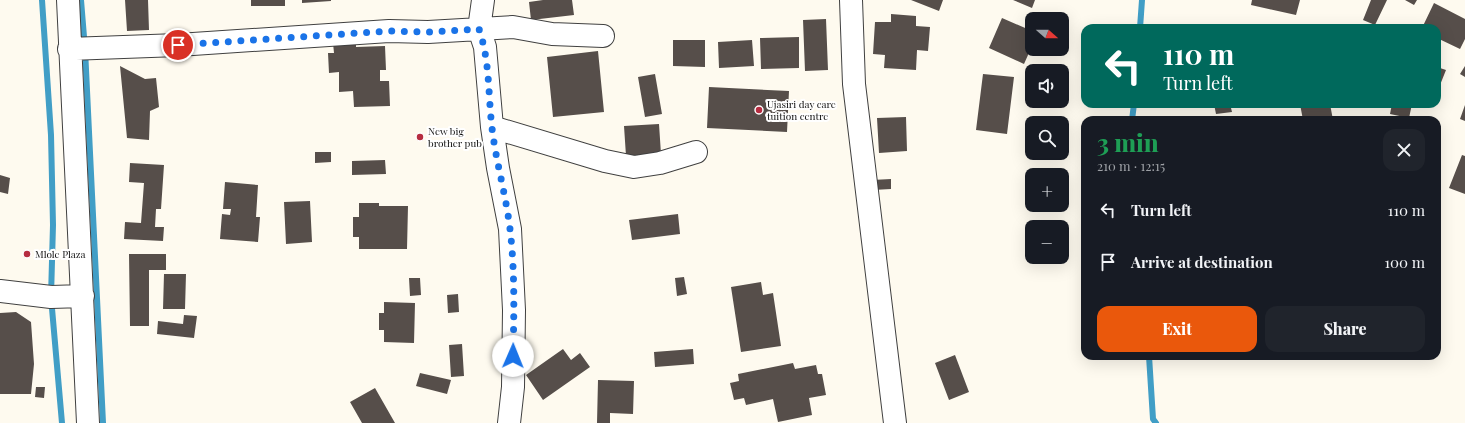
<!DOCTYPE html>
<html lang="en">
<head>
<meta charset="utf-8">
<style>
	:root { --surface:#171b24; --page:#20242c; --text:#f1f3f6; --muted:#9ea1a6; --accent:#ea580c }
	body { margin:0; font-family:"Playfair Display",serif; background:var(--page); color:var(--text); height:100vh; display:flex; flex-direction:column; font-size:15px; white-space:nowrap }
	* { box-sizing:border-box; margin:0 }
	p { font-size:13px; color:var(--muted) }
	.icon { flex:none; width:22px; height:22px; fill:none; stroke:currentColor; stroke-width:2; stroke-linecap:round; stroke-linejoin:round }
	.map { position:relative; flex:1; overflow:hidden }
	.sheet { position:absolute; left:1081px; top:116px; width:360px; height:244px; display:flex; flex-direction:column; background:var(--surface); border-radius:12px; box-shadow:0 4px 16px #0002 }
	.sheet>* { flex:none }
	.hud { position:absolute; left:1081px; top:24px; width:360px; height:84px; border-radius:12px; box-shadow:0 4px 16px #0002; background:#00695c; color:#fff; overflow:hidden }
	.needle { width:26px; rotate:111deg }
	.buttons { position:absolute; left:1025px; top:12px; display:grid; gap:8px }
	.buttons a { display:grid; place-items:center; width:44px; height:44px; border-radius:8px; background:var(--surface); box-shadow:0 4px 16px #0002; font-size:20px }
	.pin { position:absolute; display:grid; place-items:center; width:34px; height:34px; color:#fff; margin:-17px; border:2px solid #fff; border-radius:50%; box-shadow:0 1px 4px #0007 }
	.me { position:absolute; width:44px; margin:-22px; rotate:1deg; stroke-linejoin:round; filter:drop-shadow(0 0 3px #0008) }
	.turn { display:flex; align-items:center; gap:14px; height:84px; padding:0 16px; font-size:18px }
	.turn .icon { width:52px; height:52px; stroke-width:2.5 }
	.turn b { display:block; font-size:28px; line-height:34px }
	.round { display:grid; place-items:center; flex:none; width:42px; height:42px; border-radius:12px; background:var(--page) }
	.overview { display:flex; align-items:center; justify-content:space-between; height:68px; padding:0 16px }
	h1 { font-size:24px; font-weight:800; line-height:30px; color:#1e9e55 }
	.cta { display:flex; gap:8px; margin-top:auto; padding:8px 16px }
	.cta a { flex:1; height:46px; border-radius:12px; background:var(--accent); color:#fff; font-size:16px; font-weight:800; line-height:46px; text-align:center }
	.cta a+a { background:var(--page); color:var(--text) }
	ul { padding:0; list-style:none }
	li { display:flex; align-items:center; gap:12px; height:52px; padding:0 16px }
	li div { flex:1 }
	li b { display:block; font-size:15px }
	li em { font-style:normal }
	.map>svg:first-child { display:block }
</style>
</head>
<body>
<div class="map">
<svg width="1465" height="423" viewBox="0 0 1465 423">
	<rect width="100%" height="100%" fill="#fefaef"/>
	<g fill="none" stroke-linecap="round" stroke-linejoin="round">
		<!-- stream -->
		<path stroke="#419ec6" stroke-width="6" d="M42 0 51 135 53 225 51 297 62 423
			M81 0 85 49 103 423
			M1140 28 1142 0
			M1132 120 1134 104
			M1149 356 1153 419 1156 423"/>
	</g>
	<!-- building -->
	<path fill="#564e4a" d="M125 0H148L149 30 127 31Z
		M251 0H285V6H251Z
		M302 0H331V1L302 3Z
		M543 0H572L574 15 531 20 529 2Z
		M911 0H943L939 11Z
		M1013 0H1035L1032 8Z
		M1252 0H1300L1296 15 1251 5Z
		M1371 0H1387L1375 25 1363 20Z
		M1405 0H1417L1414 5Z
		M1434 3 1465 19V39L1460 49 1437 38V28H1422Z
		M891 14 916 16V26L930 27 928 51 917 50 916 70 884 68 885 55 873 54 875 22H891Z
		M1002 18 1032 31V46L1024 64 989 48Z
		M826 19 828 70 805 71 803 20Z
		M799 37V68L761 69 760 38Z
		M673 40H705V67L673 66Z
		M752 40 754 66 719 68 718 42Z
		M356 42V47L385 46 386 70H380V81H389L390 106 354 107 353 91 339 92V72L329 73 328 53H334L333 43Z
		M598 51 604 112 553 117 547 57Z
		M120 66 145 79 156 78 159 107 150 111 149 140 127 138Z
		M1465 66V77L1460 74Z
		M1437 67 1446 70 1440 85 1437 84Z
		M655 74 662 114 645 117 638 77Z
		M983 74 1014 77 1007 134 976 130Z
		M709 87 789 91 787 132 707 128Z
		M1214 104H1230L1232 112 1216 114Z
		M1300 104H1330L1333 120H1303Z
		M1392 104H1412L1409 118 1390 114Z
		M1465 105V121L1460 119Z
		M906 117 907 151 879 153 877 118Z
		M659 124 661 154 626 156 624 126Z
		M315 152H331V162L315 163Z
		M1462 155 1465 156V194L1449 188Z
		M385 160 386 174 352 175V161Z
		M130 163 164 165 161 209H156L155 227H164L163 241 124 239 125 222 141 223 144 183 129 182Z
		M0 175 10 178 8 194 0 192Z
		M891 179V189L873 190 872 180Z
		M225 182 258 185 256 217H260L258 242 220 239 222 214 230 215 231 209H223Z
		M310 201 312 242 286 244 284 202Z
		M359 203H379V206H408L407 249H359V237H353V217H359Z
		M678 214 680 234 632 240 629 220Z
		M129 254H166V270H149V326H130Z
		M164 274H186L185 309H163Z
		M684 277 687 294 677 296 675 278Z
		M409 278H420L421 295 410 296Z
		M761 282 763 295 773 293 781 346 741 352 731 287Z
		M458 294 459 312 448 313 447 295Z
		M384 302 415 303 414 343 384 342V330H379V313H384Z
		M16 312 31 322 34 364 31 394H0V313Z
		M184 315 197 316 194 338 157 334 158 321 183 324Z
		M462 344 464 376 451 377 449 345Z
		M563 349 571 360 580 353 590 367 543 400 526 375Z
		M693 349 694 364 655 367 654 352Z
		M955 355 969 392 949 400 935 363Z
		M793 363 795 369 816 365 818 374H822L826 395 809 398 812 415 778 422 773 399 746 405 744 398 734 400 730 383 739 381 738 374Z
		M420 373 451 380 447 394 416 386Z
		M598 380 634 381 633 414 610 413V423H597Z
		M36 387H45L44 398 35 397Z
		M375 388 395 423H362L350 402Z"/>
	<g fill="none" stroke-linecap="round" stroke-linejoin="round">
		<defs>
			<path id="minor" d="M68 0 88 423
				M483 0 479 29 485 47 492 127 498 168 510 229 514 310 513 387 509 423
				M851 0 854 84 895 423
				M69 49 178 45 389 31 428 32 513 27 552 34 603 36
				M492 127 605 161 634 167 660 163 696 152
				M0 291 51 297 83 296"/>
		</defs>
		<!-- minor casing -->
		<use href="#minor" stroke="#404040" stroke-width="24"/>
		<!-- minor -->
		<use href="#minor" stroke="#fff" stroke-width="22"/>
	</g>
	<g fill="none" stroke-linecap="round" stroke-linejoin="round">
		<!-- route -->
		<path stroke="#1a73e8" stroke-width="7" stroke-dasharray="0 12.6" d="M178 45 389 31 428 32 479 29C490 61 488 94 492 128 496 162 506 195 510 229 515 271 514 314 513 356"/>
	</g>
	<!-- markers -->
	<g fill="#b62d41" stroke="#fff" stroke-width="1.5">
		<circle cx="759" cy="110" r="4"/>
		<circle cx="420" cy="137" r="4"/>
		<circle cx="27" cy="254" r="4"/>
	</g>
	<g text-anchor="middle" stroke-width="4" stroke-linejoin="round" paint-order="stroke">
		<!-- poi labels -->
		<g font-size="10" fill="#0d0d0d" stroke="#fff" text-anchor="start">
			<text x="767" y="108">Ujasiri day care<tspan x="767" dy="12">tuition centre</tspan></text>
			<text x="428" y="135">New big<tspan x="428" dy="12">brother pub</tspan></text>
			<text x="35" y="258">Mlole Plaza</text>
		</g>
	</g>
</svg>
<div class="buttons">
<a><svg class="needle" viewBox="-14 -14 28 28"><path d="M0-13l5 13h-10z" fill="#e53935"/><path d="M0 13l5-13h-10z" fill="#9ea1a6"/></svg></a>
<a><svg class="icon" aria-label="sound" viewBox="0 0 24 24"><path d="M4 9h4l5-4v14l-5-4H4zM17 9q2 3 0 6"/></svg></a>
<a><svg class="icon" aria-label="search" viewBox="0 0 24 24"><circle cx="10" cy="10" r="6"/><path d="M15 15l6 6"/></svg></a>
<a>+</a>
<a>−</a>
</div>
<div class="pin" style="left:178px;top:45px;background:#d93025"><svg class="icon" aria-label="arrive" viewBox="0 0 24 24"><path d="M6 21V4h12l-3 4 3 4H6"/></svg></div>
<svg class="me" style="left:513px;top:356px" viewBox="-20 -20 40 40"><circle r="19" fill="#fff"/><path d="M0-13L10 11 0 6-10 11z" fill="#1a73e8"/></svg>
<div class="hud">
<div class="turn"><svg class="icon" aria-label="left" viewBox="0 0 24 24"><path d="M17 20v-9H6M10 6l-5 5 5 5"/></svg><div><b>110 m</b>Turn left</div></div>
</div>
<section class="sheet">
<div class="overview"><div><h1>3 min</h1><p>210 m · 12:15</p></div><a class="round"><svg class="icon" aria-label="close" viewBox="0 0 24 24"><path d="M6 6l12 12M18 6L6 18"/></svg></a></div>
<ul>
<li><svg class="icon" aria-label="left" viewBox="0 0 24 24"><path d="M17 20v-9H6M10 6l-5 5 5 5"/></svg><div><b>Turn left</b></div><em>110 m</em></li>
<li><svg class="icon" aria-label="arrive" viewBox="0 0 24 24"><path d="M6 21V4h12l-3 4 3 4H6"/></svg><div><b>Arrive at destination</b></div><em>100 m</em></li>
</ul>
<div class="cta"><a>Exit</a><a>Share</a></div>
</section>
</div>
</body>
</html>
